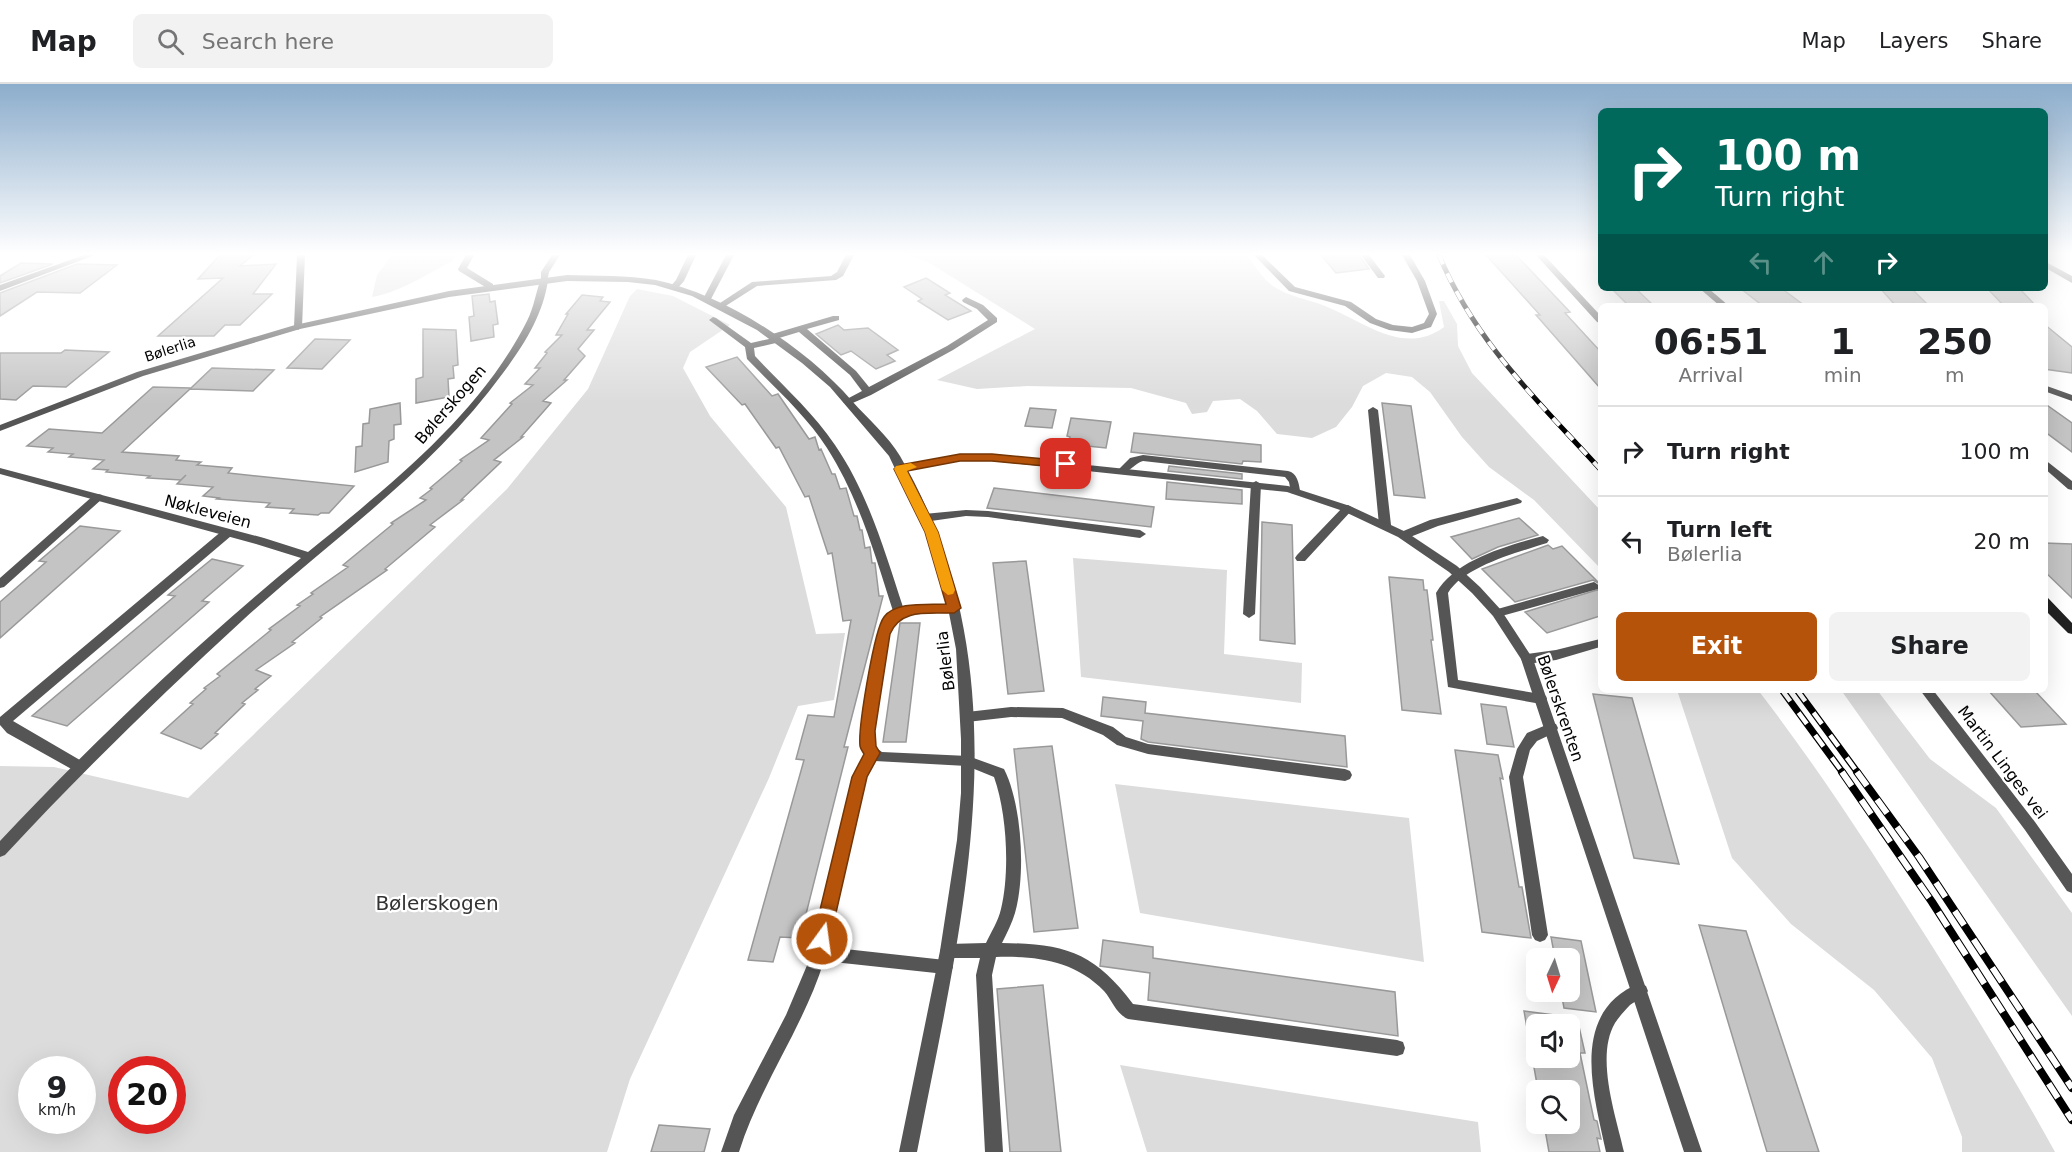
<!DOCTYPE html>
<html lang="en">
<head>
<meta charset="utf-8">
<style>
	:root { --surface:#fff; --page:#f2f2f2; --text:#202124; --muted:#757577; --line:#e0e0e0; --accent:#b45309 }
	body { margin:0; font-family:"DejaVu Sans",sans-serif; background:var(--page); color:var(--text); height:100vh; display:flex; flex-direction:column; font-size:22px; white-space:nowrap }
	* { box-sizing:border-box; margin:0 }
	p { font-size:20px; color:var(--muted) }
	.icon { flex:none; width:33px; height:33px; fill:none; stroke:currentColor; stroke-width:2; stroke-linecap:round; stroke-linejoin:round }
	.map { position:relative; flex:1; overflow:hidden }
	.details { position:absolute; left:1598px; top:219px; width:450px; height:390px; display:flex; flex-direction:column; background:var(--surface); border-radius:9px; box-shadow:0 6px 24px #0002 }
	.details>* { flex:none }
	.guide { position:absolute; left:1598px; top:24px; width:450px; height:183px; border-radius:9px; box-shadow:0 6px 24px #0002; background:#00695c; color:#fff; overflow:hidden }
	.needle { width:39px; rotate:184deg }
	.buttons { position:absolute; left:1526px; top:864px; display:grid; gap:12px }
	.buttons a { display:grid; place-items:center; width:54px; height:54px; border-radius:9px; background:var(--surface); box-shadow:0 6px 24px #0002; font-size:30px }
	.speed { position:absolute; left:18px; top:972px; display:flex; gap:12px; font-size:30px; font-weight:700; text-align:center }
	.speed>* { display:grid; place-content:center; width:78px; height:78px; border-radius:50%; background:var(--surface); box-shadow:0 6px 24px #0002; line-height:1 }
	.speed small { font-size:15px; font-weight:400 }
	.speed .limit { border:9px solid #d22; background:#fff; color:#111 }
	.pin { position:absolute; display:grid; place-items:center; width:51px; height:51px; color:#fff; margin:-26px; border-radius:12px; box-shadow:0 3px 9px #0006 }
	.me { position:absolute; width:66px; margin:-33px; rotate:14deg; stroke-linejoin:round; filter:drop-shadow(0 0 4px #0008) }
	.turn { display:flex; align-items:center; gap:21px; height:126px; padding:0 18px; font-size:27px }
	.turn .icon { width:78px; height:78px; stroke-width:2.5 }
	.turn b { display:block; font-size:42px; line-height:51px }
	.lanes { display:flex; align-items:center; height:57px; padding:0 18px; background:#0003; justify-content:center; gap:30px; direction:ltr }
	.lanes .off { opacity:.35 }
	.eta { display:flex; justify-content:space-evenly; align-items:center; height:102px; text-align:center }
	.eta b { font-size:36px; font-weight:800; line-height:42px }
	.action { display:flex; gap:12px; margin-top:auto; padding:12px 18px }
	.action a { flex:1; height:69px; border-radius:9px; background:var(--accent); color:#fff; font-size:24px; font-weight:800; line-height:69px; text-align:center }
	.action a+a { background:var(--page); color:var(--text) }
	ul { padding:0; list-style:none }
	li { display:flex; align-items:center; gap:18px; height:90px; padding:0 18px; border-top:2px solid var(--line) }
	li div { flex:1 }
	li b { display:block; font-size:22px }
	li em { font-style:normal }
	header { display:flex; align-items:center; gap:36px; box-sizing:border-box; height:84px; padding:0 30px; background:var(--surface); border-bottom:2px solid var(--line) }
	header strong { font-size:28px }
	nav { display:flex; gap:33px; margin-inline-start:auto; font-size:21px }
	.search { width:420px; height:54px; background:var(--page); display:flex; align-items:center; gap:15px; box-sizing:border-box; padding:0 21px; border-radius:9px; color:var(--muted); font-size:22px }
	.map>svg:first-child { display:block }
</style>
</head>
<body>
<header>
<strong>Map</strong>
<div class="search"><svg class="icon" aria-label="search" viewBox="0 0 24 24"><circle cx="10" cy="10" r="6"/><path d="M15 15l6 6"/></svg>Search here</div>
<nav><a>Map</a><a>Layers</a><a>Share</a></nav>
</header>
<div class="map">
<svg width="2072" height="1068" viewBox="0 0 2072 1068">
	<rect width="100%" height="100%" fill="#fff"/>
	<!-- green -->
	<path fill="#dcdcdc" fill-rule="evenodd" d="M392 171H456L452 177C427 190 401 208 372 213L377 191Z
		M908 171H1246C1255 180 1262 195 1273 202 1289 213 1308 215 1325 222 1363 237 1404 273 1444 243L1439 217H1444L1457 240 1458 262 1472 289 1600 426V484L1534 416 1489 383 1462 353 1430 308 1412 293 1386 289 1363 302 1352 323 1336 343 1312 354 1277 350 1257 327 1240 315 1213 317 1207 328 1192 330 1186 319 1131 304 1027 302 977 305 937 296 1035 245 928 178Z
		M637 205 673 212 730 241 690 268 683 284 710 332 786 423 816 550 845 549 834 616 798 622 769 694 630 995 607 1068H0V682L54 683 188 714 507 405 588 305 630 212ZM32 986H82V1036H32ZM122 986H172V1036H122Z
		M1073 474 1227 486 1224 570 1302 579 1301 619 1081 593Z
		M1677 606H1758C1819 685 1873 769 1927 854 1971 924 2015 995 2055 1068H1962V1053L1932 974 1874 906 1791 840 1732 774Z
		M1841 606H1877L1930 675 1996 724 2072 829V932Z
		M1115 700 1409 734 1424 878 1140 829Z
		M1120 981 1478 1038 1481 1068H1147Z"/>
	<!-- building -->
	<path fill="#c4c4c4" stroke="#999" stroke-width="1.5" fill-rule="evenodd" d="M220 171H253L240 182 276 180 253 210H272L240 241H225L214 252H158L223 194 198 195Z
		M1321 171H1359L1369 185 1336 189Z
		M1486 171H1516L1570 228 1565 229 1600 267V304L1536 231H1540Z
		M21 179 53 180 0 199V192Z
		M77 180 117 181 80 209 37 208 0 232V209Z
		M926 194 950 209 945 211 971 227 948 236 918 217 922 215 904 203Z
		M1611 204H1635L1654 222H1629Z
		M1740 204H1781L1805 222H1763Z
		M1880 204H1911L1929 222H1896Z
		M1987 204H2019L2036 222H2004Z
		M489 210 490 218 495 217 498 240 493 241 494 253 471 257 469 233 474 232 472 212Z
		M582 211 603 213 600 217 610 218 587 246H594L578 265 585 272 564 296H567L543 317 551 319 521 353H523L494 376 501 378 461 416H463L430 441 435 443 385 485 387 486 320 533 322 534 292 558 295 559 256 586 271 592 255 605 258 606 242 619 245 620 215 649 218 650 201 665 161 649 193 620 190 619 206 605 204 604 220 592 217 590 271 546 269 545 300 522 297 521 313 510 311 509 348 483 343 481 393 440 391 439 426 416 420 414 432 405 430 404 462 377 460 376 489 356 481 354 512 320 510 319 533 301 525 300 540 284H535L547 269 545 268 562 251H556L568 230H566Z
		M2044 240 2072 263V289L2044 285Z
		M838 241 844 246 868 244 898 266 887 271 895 277 876 285 851 267 841 271 816 250Z
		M423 245 456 246 458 281 453 282 454 294 448 295 449 313 416 319V295L423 293Z
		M315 255 350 256 322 285 287 284Z
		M65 266 109 268 66 303 33 302 16 316 0 315V269H61Z
		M737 273 772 312 778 310 809 355 815 353 819 366 821 365 832 390H835L840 405 846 404 854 432H857L860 446H862L865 464 870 463 872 479H875L879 512H883L844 663H848L800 854 780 853 773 878 748 876 804 676 796 675 808 631 834 633 851 536 843 537 832 469 828 470 809 412 805 413 779 363 776 364 745 320 742 321 706 283Z
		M212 284 274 286 253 307 190 305 122 368 179 372 176 376 201 378 197 381 232 384 228 389 354 402 329 429H321L318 431 290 429 294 425 266 423 270 419 217 415 219 414 203 412 213 403 177 400 186 391 181 396 147 394 150 392 106 388 108 386 93 385 104 376 69 373 73 370 48 368 53 364 27 362 49 345 102 349 153 303 191 304Z
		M400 319 401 340 394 341V355L389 357 388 378 355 388 356 363 362 362 363 340 369 339 370 325Z
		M1382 319 1411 322 1425 414 1394 411Z
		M2044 319 2072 339V368L2044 347Z
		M1030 324 1056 326 1052 344 1025 342Z
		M1071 334 1111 338 1106 364 1068 360 1070 353 1067 352Z
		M1134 349 1261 361V378L1243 377 1242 380 1131 368Z
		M1169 382 1242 390V395L1168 387Z
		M1167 398 1242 406V420L1166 415Z
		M994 404 1154 423 1151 443 987 424Z
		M1519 434 1538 451 1498 463 1472 475 1451 453Z
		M1262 438 1292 441 1295 560 1260 556Z
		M80 442 120 447 0 554V518L46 478 39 477Z
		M2044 459 2072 460V514L2044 487Z
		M1548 461 1553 465 1562 462 1600 500 1593 496 1515 518 1482 485Z
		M212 475 243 482 202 517 209 518 67 642 32 632 175 512 168 511Z
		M1026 477 1044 607 1008 610 993 479Z
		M1389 493 1423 496 1424 506H1427L1433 556H1431L1441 630 1402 626Z
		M1600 505V532L1547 549 1525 528Z
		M900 539H920L906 658H883Z
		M1988 606H2034L2066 640 2021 643Z
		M1593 610 1632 614 1679 780 1634 774Z
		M1103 613 1146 618 1145 629 1345 652 1347 683 1148 658 1141 655 1143 637 1101 632Z
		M1481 620 1506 623 1514 663 1487 660Z
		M1052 662 1078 844 1034 848 1014 665Z
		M1455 666 1498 671 1503 695 1500 694 1519 803H1522L1531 854 1482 848Z
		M1699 841 1746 847 1819 1068H1767Z
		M1551 853 1581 857 1596 928 1564 924 1561 908H1569V874H1555Z
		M1103 856 1153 863V874L1395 908 1398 952 1148 916 1150 889 1100 882Z
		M1043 901 1061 1068H1010L997 905Z
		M1524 927 1577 934 1585 969H1580L1594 1036 1597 1037 1601 1055 1597 1054 1600 1068H1549L1544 1040H1569V1006H1538ZM1536 940H1569V974H1536Z
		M659 1041 710 1045 704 1068H651Z"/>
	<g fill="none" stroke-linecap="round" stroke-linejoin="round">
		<!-- service -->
		<path fill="#555" fill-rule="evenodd" d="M466 171H474L467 184 493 200V204H487L459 187 458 185Z
			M552 171H560L549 188 547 198H541V188Z
			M726 171H734L711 215 704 217 703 215Z
			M846 171H854L843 192 836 196 757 202 724 223 717 221 752 198 831 192 837 188Z
			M1254 171H1262L1295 203 1351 218 1376 235 1393 241 1412 243 1424 239 1429 230 1417 197 1402 171H1410L1425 197 1437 230 1431 243 1412 249 1389 246 1370 239 1345 222 1289 207Z
			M1361 171H1369L1385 192 1384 194H1378Z
			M966 213 983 221 997 234V238L953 266 871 311 848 321 843 318 845 316 862 307 850 291 799 248 779 254 782 256 780 258 754 264 755 272C782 301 813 328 835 361 868 409 885 468 903 523L954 520 960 524 954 528 904 531 894 538 889 550 875 647V663L882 668 968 672 1004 685C1022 720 1026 791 1015 829 1012 839 1007 849 1002 859 1065 860 1094 868 1133 920L1397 956 1403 958 1405 964 1403 970 1397 972 1128 935C1116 930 1112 916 1104 907 1074 876 1036 872 996 873L992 891 1003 1068H985L976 891 980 874H948L942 872 940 867 942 862 948 860 986 859C991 848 998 838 1001 825 1010 788 1007 729 994 693L967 682 875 677 866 694 827 863 945 876 951 878 953 883 951 888 945 890 824 877C803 944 760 1001 739 1068H721L734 1031 786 931 808 879 852 693 865 670 861 664V647L877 550 885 533 893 527C875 471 859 414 827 364 806 331 774 303 747 275L745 263 709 236 713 233 716 234 751 259 769 255V251L833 232H839V236L807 245 856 287 869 303 947 262 988 236 977 225 963 218 962 216Z
			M1373 323 1378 326 1391 441 1385 445 1379 441 1368 326Z
			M1143 371 1288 387C1297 389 1299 399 1300 407L1295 410 1291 409 1289 398 1285 393 1143 377C1135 379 1131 387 1123 389L1118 386 1130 374Z
			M1256 397 1261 400 1255 530 1249 534 1243 530 1251 400Z
			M98 410 102 411 103 413 102 415 4 503 0 504V494L94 411Z
			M1517 414 1522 417 1521 419 1438 442 1405 455 1399 451 1401 448 1430 436Z
			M1348 421 1353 424 1352 426 1305 477H1297L1295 474 1297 471 1344 422Z
			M966 426 988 427 1140 446 1146 450 1140 454 988 433 966 432 924 438 919 434 924 430Z
			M227 445 233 449 231 452 13 637 85 679 87 683 85 687 80 688 75 687 7 649 0 641V633L223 446Z
			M1543 452 1549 456 1547 459C1519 468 1464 482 1448 509L1458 596 1541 610 1546 612 1547 615 1546 618 1541 620 1448 603 1436 509C1456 475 1507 462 1543 452Z
			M1594 498 1600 502 1598 505 1498 533 1492 529 1494 526Z
			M1600 555V563L1556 576 1527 580 1523 578 1521 575 1523 572 1527 570 1556 566Z
			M1011 623 1063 624 1113 643 1126 653 1148 660 1345 685 1350 687 1352 691 1350 695 1345 697 1148 670 1117 661 1103 651 1062 634 1011 633 967 638 962 637 960 633 962 629 967 628Z
			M1551 639 1556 640 1558 644 1556 648 1537 657 1530 666 1523 693 1548 851 1545 856 1540 858 1535 856 1532 851 1509 693 1517 665 1527 649Z
			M1640 899 1646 902 1648 907C1644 915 1637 916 1630 921 1625 926 1619 933 1615 939 1595 973 1616 1032 1624 1068H1606C1594 1011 1568 928 1640 899Z"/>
		<!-- minor -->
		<path fill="#555" fill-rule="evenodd" d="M84 171H95L0 207V201Z
			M297 171H305L302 243 298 246 294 243Z
			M688 171H696L684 197 677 205H671L670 203 676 196Z
			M1536 171H1544L1600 231V239L1597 238Z
			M2044 177 2072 192V199L2044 183Z
			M541 194 548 196C543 231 524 261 503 289 432 387 332 455 244 535 161 611 81 689 5 771L0 773V757C94 657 195 561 301 474L256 460 0 390V384L264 454 308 468C387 404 480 331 527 237 534 223 536 208 541 194Z
			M2044 301 2072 311V317L2044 307Z
			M960 371H991L1288 402 1350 422 1406 448 1457 482 1480 503 1501 526 1533 575 1702 1068H1684L1521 575 1493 532 1472 509 1449 488 1398 453 1343 427 1287 408 991 377H960L900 388 895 385 900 382Z
			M2044 375 2072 397V406L2068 405 2044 384Z
			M1920 606H1933L2035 738 2072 790V809L2067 807 2025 746Z"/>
		<!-- tertiary -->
		<path fill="#555" fill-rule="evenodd" d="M567 191C597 192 627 191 656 196 726 211 806 264 852 317 867 334 889 353 900 372 1028 592 962 835 917 1068H899L940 867 957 756 961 709V655L956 565 948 524 925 448 889 372 830 303 802 279 757 246 692 212 655 201 628 198 567 197 449 213 300 245 143 292 0 347V341L137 288 295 241 449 207Z"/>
		<!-- secondary -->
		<path fill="#222" fill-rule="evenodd" d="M1699 204H1708L1729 222H1720Z
			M2044 513 2048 514 2072 539V550L2068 549 2044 525Z"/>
		<defs>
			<path id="rail-far2" d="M1439 171C1475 258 1538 317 1600 385"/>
			<path id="rail-far1" d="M1782 606 1843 689
				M1797 606 1858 689"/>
			<path id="rail" d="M1842 688 1932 818 2072 1036
				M1857 688 1919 773 2072 1004"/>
		</defs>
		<!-- rail-far2 casing -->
		<use href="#rail-far2" stroke="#000" stroke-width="5"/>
		<!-- rail-far1 casing -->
		<use href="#rail-far1" stroke="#000" stroke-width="7"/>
		<!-- rail casing -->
		<use href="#rail" stroke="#000" stroke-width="8"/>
		<!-- rail-far2 -->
		<use href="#rail-far2" stroke="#fff" stroke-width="4" stroke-dasharray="10" stroke-linecap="butt"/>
		<!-- rail-far1 -->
		<use href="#rail-far1" stroke="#fff" stroke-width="4.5" stroke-dasharray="14" stroke-linecap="butt"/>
		<!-- rail -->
		<use href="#rail" stroke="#fff" stroke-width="6" stroke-dasharray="17" stroke-linecap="butt"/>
	</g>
	<!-- sky -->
	<linearGradient id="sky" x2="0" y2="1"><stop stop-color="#8cadcc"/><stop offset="0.53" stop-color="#fff"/><stop offset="1" stop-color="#fff" stop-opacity="0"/></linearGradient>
	<rect width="2072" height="320" fill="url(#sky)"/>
	<!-- route -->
	<path fill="#b45309" stroke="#753606" stroke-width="1.5" d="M960 370H992L1066 377 1072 380 1066 384 992 377H960L907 387 938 448 961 524 954 529C928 530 901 524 890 550L875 647 876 662 880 669 867 693 830 855 828 860 822 863 815 860 813 855 852 693 864 670C862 666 861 666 860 662 858 644 874 546 884 533 896 517 927 521 946 520L925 448 894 385 900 381Z"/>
	<!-- slow -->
	<path fill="#f59e0b" d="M911 379 917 383 907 387 938 448 955 506 953 510 948 511 942 506 925 448 894 385 896 382Z"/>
	<g text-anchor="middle" stroke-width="4.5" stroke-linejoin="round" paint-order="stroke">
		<!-- far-street labels -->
		<g font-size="14" fill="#000" stroke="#fff">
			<text transform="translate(170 265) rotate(-18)" y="5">Bølerlia</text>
		</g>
		<!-- street labels -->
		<g font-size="16" fill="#000" stroke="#fff">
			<text transform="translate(450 320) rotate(-49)" y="6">Bølerskogen</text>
			<text transform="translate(208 427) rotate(15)" y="6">Nøkleveien</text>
			<text transform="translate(945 577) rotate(-97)" y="6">Bølerlia</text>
			<text transform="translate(1561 624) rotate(71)" y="6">Bølerskrenten</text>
			<text transform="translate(2003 678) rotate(53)" y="6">Martin Linges vei</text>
		</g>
		<!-- near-park labels -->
		<g font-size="20" fill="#333" stroke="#fff">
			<text x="437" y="826">Bølerskogen</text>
		</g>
	</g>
</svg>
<div class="buttons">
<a><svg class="needle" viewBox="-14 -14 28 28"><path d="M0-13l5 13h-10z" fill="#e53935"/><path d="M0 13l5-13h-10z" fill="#757577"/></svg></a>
<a><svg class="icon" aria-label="sound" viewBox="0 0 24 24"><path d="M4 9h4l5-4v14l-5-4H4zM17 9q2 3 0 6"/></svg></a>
<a><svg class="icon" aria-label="search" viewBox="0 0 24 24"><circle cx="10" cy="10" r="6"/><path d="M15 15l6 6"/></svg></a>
</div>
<div class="speed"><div>9<small>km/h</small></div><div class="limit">20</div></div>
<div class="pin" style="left:1066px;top:380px;background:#d93025"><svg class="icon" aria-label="arrive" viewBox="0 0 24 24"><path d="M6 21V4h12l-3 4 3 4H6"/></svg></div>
<svg class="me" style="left:822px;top:855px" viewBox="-20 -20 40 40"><circle r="17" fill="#b45309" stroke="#fff" stroke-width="3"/><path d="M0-11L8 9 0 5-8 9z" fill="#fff"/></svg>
<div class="guide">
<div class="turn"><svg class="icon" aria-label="right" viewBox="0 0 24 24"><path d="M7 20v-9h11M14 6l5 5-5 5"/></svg><div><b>100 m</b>Turn right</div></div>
<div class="lanes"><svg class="icon off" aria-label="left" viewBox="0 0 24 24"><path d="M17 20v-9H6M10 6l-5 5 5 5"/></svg><svg class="icon off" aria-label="ahead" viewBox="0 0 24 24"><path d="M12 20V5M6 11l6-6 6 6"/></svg><svg class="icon" aria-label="right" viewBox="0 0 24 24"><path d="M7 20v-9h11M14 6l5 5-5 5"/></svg></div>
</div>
<section class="details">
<div class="eta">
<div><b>06:51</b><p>Arrival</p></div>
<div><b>1</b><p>min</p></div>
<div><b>250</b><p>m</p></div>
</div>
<ul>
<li><svg class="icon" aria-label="right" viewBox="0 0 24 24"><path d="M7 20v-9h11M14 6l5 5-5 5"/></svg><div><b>Turn right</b></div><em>100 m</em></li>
<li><svg class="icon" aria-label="left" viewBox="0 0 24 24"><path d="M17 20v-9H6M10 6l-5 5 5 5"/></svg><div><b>Turn left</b><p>Bølerlia</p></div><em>20 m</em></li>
</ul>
<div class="action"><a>Exit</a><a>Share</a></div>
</section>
</div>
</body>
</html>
